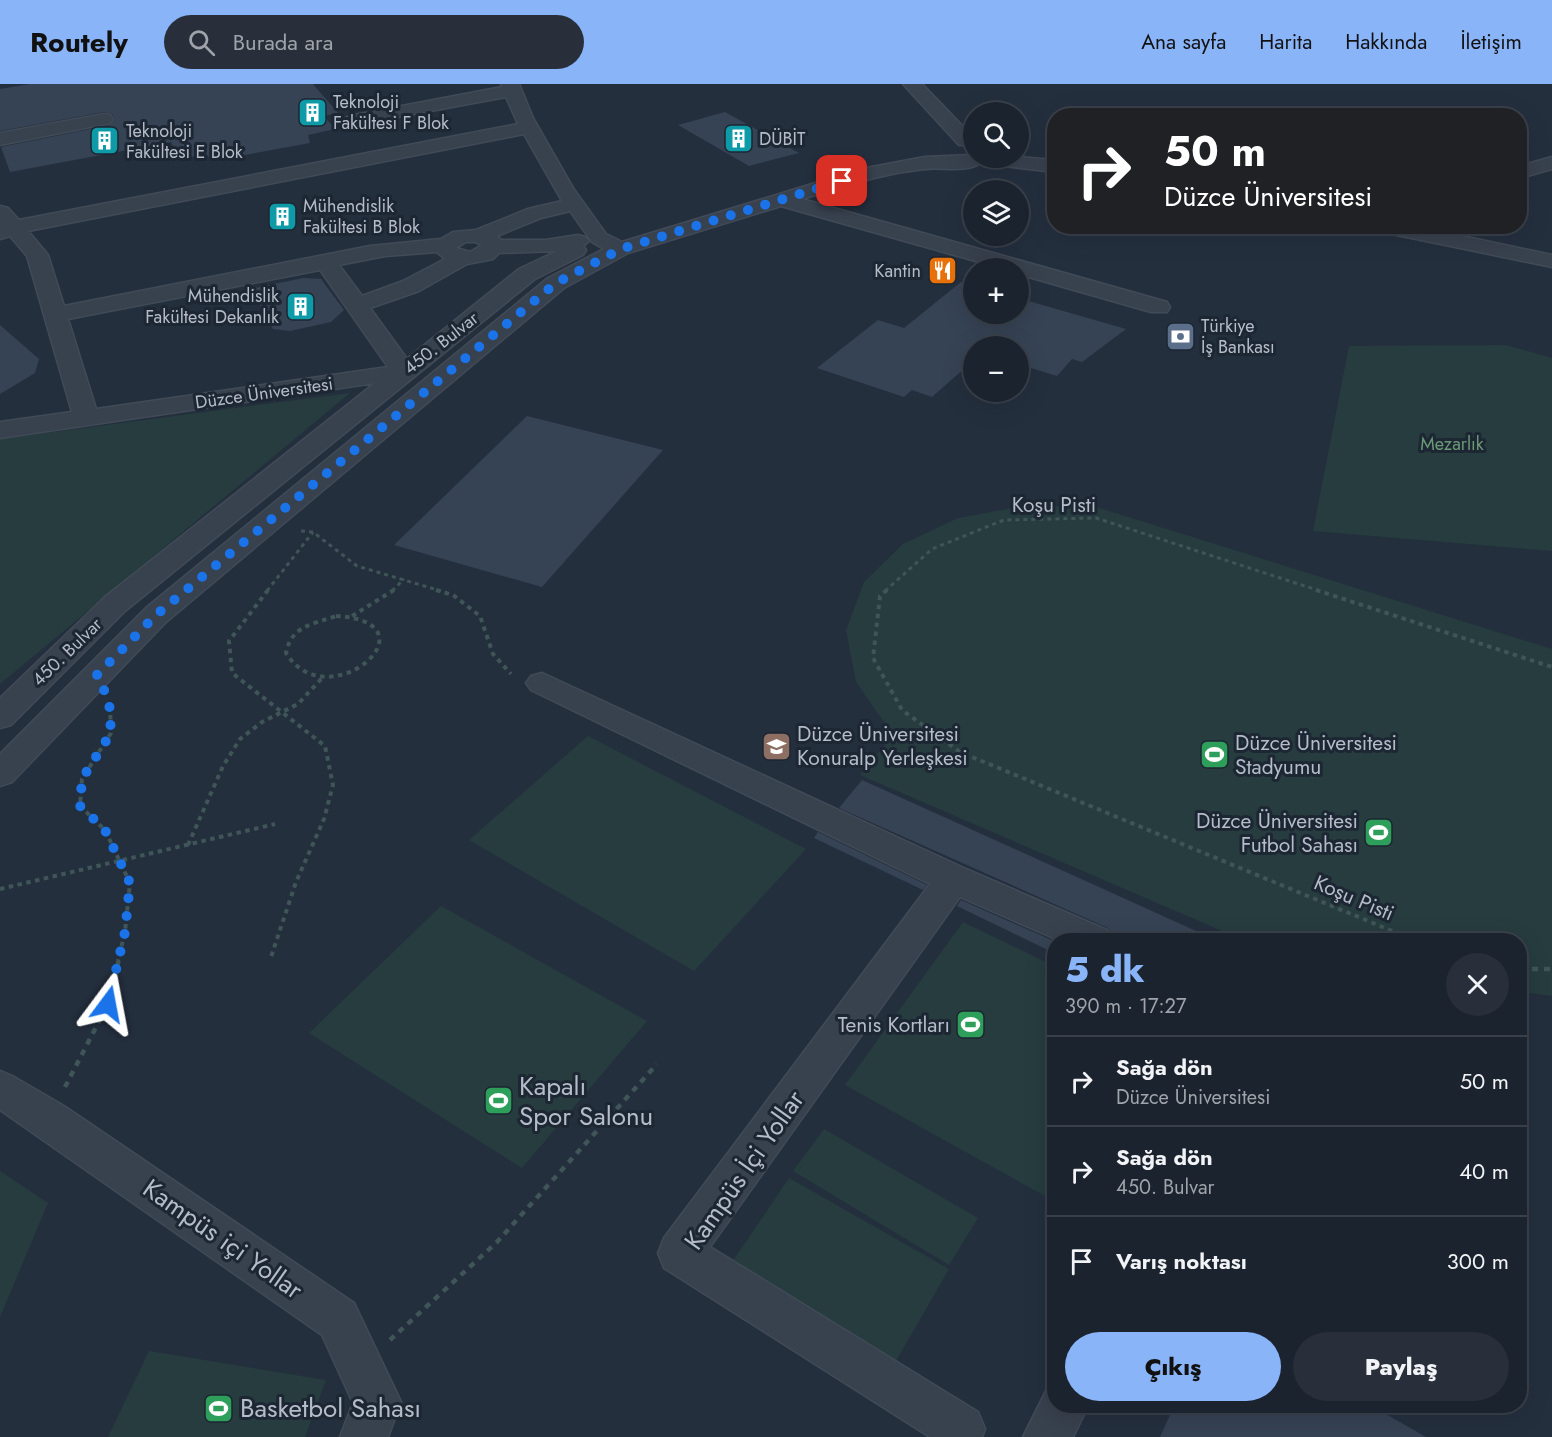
<!DOCTYPE html>
<html lang="tr">
<head>
<meta charset="utf-8">
<style>
	:root { --surface:#1b232e; --page:#282f3a; --text:#f1f3f6; --muted:#a0a4aa; --line:#39404a; --accent:#8ab4f8 }
	body { margin:0; font-family:Jost,sans-serif; background:var(--page); color:var(--text); height:100vh; display:flex; flex-direction:column; font-size:22px; white-space:nowrap }
	* { box-sizing:border-box; margin:0 }
	p { font-size:20px; color:var(--muted) }
	.icon { flex:none; width:33px; height:33px; fill:none; stroke:currentColor; stroke-width:2; stroke-linecap:round; stroke-linejoin:round }
	.map { position:relative; flex:1; overflow:hidden }
	.panel { position:absolute; left:1047px; top:849px; width:480px; height:480px; display:flex; flex-direction:column; background:var(--surface); border-radius:24px; box-shadow:0 6px 24px #0002,0 0 0 2px var(--line) }
	.panel>* { flex:none }
	.top-card { position:absolute; left:1047px; top:24px; width:480px; height:126px; border-radius:24px; box-shadow:0 6px 24px #0002,0 0 0 2px var(--line); background:#202124; color:#fff; overflow:hidden }
	.tools { position:absolute; left:963px; top:18px; display:grid; gap:12px }
	.tools a { display:grid; place-items:center; width:66px; height:66px; border-radius:50%; background:var(--surface); box-shadow:0 6px 24px #0002,0 0 0 2px var(--line); font-size:30px }
	.pin { position:absolute; display:grid; place-items:center; width:51px; height:51px; color:#fff; margin:-26px; border-radius:12px; box-shadow:0 3px 9px #0006 }
	.me { position:absolute; width:66px; margin:-33px; rotate:13deg; stroke-linejoin:round; filter:drop-shadow(0 0 4px #0008) }
	.turn { display:flex; align-items:center; gap:21px; height:126px; padding:0 18px; font-size:27px }
	.turn .icon { width:78px; height:78px; stroke-width:2.5 }
	.turn b { display:block; font-size:42px; line-height:51px }
	.round { display:grid; place-items:center; flex:none; width:63px; height:63px; border-radius:32px; background:var(--page) }
	.headline { display:flex; align-items:center; justify-content:space-between; height:102px; padding:0 18px }
	h1 { font-size:36px; font-weight:800; line-height:45px; color:var(--accent) }
	.action { display:flex; gap:12px; margin-top:auto; padding:12px 18px }
	.action a { flex:1; height:69px; border-radius:36px; background:var(--accent); color:#111; font-size:24px; font-weight:800; line-height:69px; text-align:center }
	.action a+a { background:var(--page); color:var(--text) }
	ul { padding:0; list-style:none }
	li { display:flex; align-items:center; gap:18px; height:90px; padding:0 18px; border-top:2px solid var(--line) }
	li div { flex:1 }
	li b { display:block; font-size:22px }
	li em { font-style:normal }
	header { display:flex; align-items:center; gap:36px; box-sizing:border-box; height:84px; padding:0 30px; background:var(--accent); color:#111 }
	header strong { font-size:28px }
	nav { display:flex; gap:33px; margin-inline-start:auto; font-size:21px }
	.search { width:420px; height:54px; background:var(--page); display:flex; align-items:center; gap:15px; box-sizing:border-box; padding:0 21px; border-radius:33px; color:var(--muted); font-size:22px }
	.map>svg:first-child { display:block }
</style>
</head>
<body>
<header>
<strong>Routely</strong>
<div class="search"><svg class="icon" aria-label="search" viewBox="0 0 24 24"><circle cx="10" cy="10" r="6"/><path d="M15 15l6 6"/></svg>Burada ara</div>
<nav><a>Ana sayfa</a><a>Harita</a><a>Hakkında</a><a>İletişim</a></nav>
</header>
<div class="map">
<svg width="1552" height="1353" viewBox="0 0 1552 1353">
	<rect width="100%" height="100%" fill="#242f3e"/>
	<!-- green -->
	<path fill="#263c3f" d="M1506 261 1552 274V467L1313 447 1349 262Z
		M350 309 0 600V355Z
		M1024 422 1096 423 1552 565V912L1520 908V856H1243L860 691 893 651 856 598 846 546 864 498 903 460 958 434Z
		M588 652 806 765 694 887 469 756Z
		M441 822 647 937 522 1084 309 949Z
		M963 838 1054 882V1117L845 1001Z
		M824 1045 978 1134 949 1181 793 1087Z
		M0 1087 48 1119 0 1233Z
		M789 1094 949 1185 888 1291 724 1190Z
		M149 1267 326 1296 305 1353H108Z"/>
	<!-- building -->
	<path fill="#364354" d="M30 0H313L338 29 324 32 335 45 308 51 310 59 212 77 206 70 180 75 171 58 10 88 1 63 110 41 115 35 112 30 104 28 0 47V5Z
		M725 28 799 69 749 82 678 41Z
		M303 194 321 195 344 226 331 238 290 247 273 245 251 205Z
		M961 198 974 202V230H1018V214L1126 245 1082 278 1072 275 1057 292 1018 280V262H974V276L932 313 912 306 904 313 817 284 878 236 904 244Z
		M0 241 39 275 35 289 0 310Z
		M527 332 663 366 542 503 394 461Z
		M862 696 1216 856H1114L1108 844 839 724Z
		M818 748 927 801 923 806 814 754Z
		M961 816 1054 857V869L957 822Z
		M1174 1322H1372L1426 1353H1160Z"/>
	<g fill="none" stroke-linecap="round" stroke-linejoin="round">
		<defs>
			<path id="minor" d="M501 0H519L533 34 573 104 606 150 622 158 861 85 925 73 972 71 980 74 1018 73 1054 76V88L980 79C968 89 941 83 925 85 883 89 843 103 802 115L1167 218 1170 223 1167 228H1151L1018 190V184H1000L781 122 628 169 564 204 166 538 12 698 0 702V670L146 524 548 194 604 165 592 158 570 127 541 134 497 152 501 156H546L578 151 585 153 589 157 583 162 586 166 583 171 535 195 125 527 11 641 0 644V614L105 513 375 299 0 354V338L72 328 27 172 10 152 0 155V122L8 124 19 136 518 40 506 13 349 42 340 37 349 32 502 3ZM524 50 562 117 528 125 476 146 453 148 441 155 370 162 64 222 48 171 28 147ZM466 158H475L482 161 470 168 456 164ZM557 167 519 185 407 275 370 224 419 207 467 180 493 175 499 169ZM437 168 445 175 403 197 362 212 339 181 385 172ZM320 186 388 283 96 325 68 235Z
				M903 0H922L973 53V61H959Z
				M104 30 110 31 113 35 110 39 0 61V49Z
				M1552 73V85L1520 94V82Z
				M1372 142H1415L1552 171V183L1382 148Z
				M542 589 966 785 1107 846 1112 856H1058L960 813 710 1163 978 1328 985 1345 982 1353H930L664 1184 658 1169 664 1154 930 800 531 606 526 599 531 592Z
				M0 987 14 993 64 1022 354 1219 401 1318 388 1353H340L353 1319 322 1251 0 1026Z
				M1054 1302V1322H1088L1073 1353H1023L1047 1305Z"/>
		</defs>
		<!-- minor casing -->
		<use href="#minor" stroke="#414a57" stroke-width="3"/>
		<!-- path-far2 -->
		<path stroke="#3f5557" stroke-width="3" stroke-dasharray="4 4" stroke-linecap="butt" d="M301 447 313 448 357 482 441 507
			M267 507 313 448
			M392 507 404 495
			M885 507 932 465 1004 436 1096 434 1320 507"/>
		<!-- path-far1 -->
		<path stroke="#3f5557" stroke-width="4" stroke-dasharray="4.5 4.5" stroke-linecap="butt" d="M268 506 229 557 232 589 325 662 333 701 324 735 296 798 271 873
			M436 506 453 511 480 532 493 570 511 590
			M887 506 880 512 873 574 902 626 960 668 1414 856
			M1316 506 1552 583
			M336 532C441 538 328 637 286 569 291 542 313 540 336 532Z
			M352 532 394 506
			M110 622 111 649 82 695 80 722 105 746 130 799 125 848 118 877
			M188 761 223 682 240 655 262 638 298 620 323 593
			M0 805 275 740"/>
		<!-- path -->
		<path stroke="#3f5557" stroke-width="4.5" stroke-dasharray="6 6" stroke-linecap="butt" d="M1520 885H1552
			M65 1003 108 920 119 875
			M390 1256 497 1158 657 980"/>
		<!-- minor -->
		<use href="#minor" fill="#38414e" fill-rule="evenodd"/>
	</g>
	<g fill="none" stroke-linecap="round" stroke-linejoin="round">
		<!-- route -->
		<path stroke="#1a73e8" stroke-width="10" stroke-dasharray="0 18" d="M108 920 125 848 130 799 105 746 80 722 82 695 111 649 109 615 96 592 156 531 556 199 621 165 842 97"/>
	</g>
	<!-- icons -->
	<defs>
		<symbol id="building-square" viewBox="-11 -11 22 22"><rect x="-9" y="-9" width="18" height="18" rx="4" fill="#0f9aa8" stroke="#1d2633"/><path d="M-4-6H4V6H1V3H-1V6H-4ZM-2.5-4.3h1.7v1.8h-1.7ZM.8-4.3h1.7v1.8H.8ZM-2.5-1h1.7V.8h-1.7ZM.8-1h1.7V.8H.8Z" fill="#fff"/></symbol>
		<symbol id="restaurant-square" viewBox="-11 -11 22 22"><rect x="-9" y="-9" width="18" height="18" rx="4" fill="#e8710a" stroke="#1d2633"/><path d="M-5-6h1v4h1v-4h1v4h1v-4h1v5L-1.5 .5V6h-2V.5L-5-1ZM5-6V6H3V1.5H1.5Q1.5-4 5-6Z" fill="#fff"/></symbol>
		<symbol id="bank-square" viewBox="-11 -11 22 22"><rect x="-9" y="-9" width="18" height="18" rx="4" fill="#5c6f8a" stroke="#1d2633"/><path d="M-6-4H6V4H-6ZM0-2.3a2.3 2.3 0 1 0 0 4.6a2.3 2.3 0 1 0 0-4.6Z" fill="#fff"/></symbol>
		<symbol id="university-square" viewBox="-11 -11 22 22"><rect x="-9" y="-9" width="18" height="18" rx="4" fill="#8d6e63" stroke="#1d2633"/><path d="M0-5L7-2L0 1L-7-2ZM-4 1L0 2.5L4 1V4Q0 6-4 4Z" fill="#fff"/></symbol>
		<symbol id="stadium-square" viewBox="-11 -11 22 22"><rect x="-9" y="-9" width="18" height="18" rx="4" fill="#2e9e5b" stroke="#1d2633"/><path d="M0-5a6.5 5 0 1 0 0 10a6.5 5 0 1 0 0-10ZM-3.5-1.8h7v3.6h-7Z" fill="#fff"/></symbol>
	</defs>
	<g fill-rule="evenodd">
		<use href="#building-square" x="296" y="12" width="33" height="33"/>
		<use href="#building-square" x="722" y="38" width="33" height="33"/>
		<use href="#building-square" x="88" y="40" width="33" height="33"/>
		<use href="#building-square" x="266" y="116" width="33" height="33"/>
		<use href="#restaurant-square" x="926" y="170" width="33" height="33"/>
		<use href="#building-square" x="284" y="206" width="33" height="33"/>
		<use href="#bank-square" x="1164" y="236" width="33" height="33"/>
		<use href="#university-square" x="760" y="646" width="33" height="33"/>
		<use href="#stadium-square" x="1198" y="654" width="33" height="33"/>
		<use href="#stadium-square" x="1362" y="732" width="33" height="33"/>
		<use href="#stadium-square" x="954" y="924" width="33" height="33"/>
		<use href="#stadium-square" x="482" y="1000" width="33" height="33"/>
		<use href="#stadium-square" x="202" y="1308" width="33" height="33"/>
	</g>
	<g text-anchor="middle" stroke-width="6" stroke-linejoin="round" paint-order="stroke">
		<!-- far-poi labels -->
		<g font-size="18" fill="#b4bcc9" stroke="#1d2633" text-anchor="start">
			<text x="333" y="24">Teknoloji<tspan x="333" dy="21">Fakültesi F Blok</tspan></text>
			<text x="126" y="53">Teknoloji<tspan x="126" dy="21">Fakültesi E Blok</tspan></text>
			<text x="759" y="61">DÜBİT</text>
			<text x="303" y="128">Mühendislik<tspan x="303" dy="21">Fakültesi B Blok</tspan></text>
			<text x="921" y="193" text-anchor="end">Kantin</text>
			<text x="279" y="218" text-anchor="end">Mühendislik<tspan x="279" dy="21">Fakültesi Dekanlık</tspan></text>
			<text x="1201" y="248">Türkiye<tspan x="1201" dy="21">İş Bankası</tspan></text>
		</g>
		<!-- far-street labels -->
		<g font-size="18" fill="#b4bcc9" stroke="#1d2633">
			<text transform="translate(441 259) rotate(-38)" y="6">450. Bulvar</text>
			<text transform="translate(264 309) rotate(-8)" y="6">Düzce Üniversitesi</text>
			<text transform="translate(67 568) rotate(-44)" y="6">450. Bulvar</text>
		</g>
		<!-- far-park labels -->
		<g font-size="18" fill="#6b9a76" stroke="#1d2633">
			<text x="1452" y="366">Mezarlık</text>
		</g>
		<!-- street labels -->
		<g font-size="21" fill="#b4bcc9" stroke="#1d2633">
			<text x="1054" y="428">Koşu Pisti</text>
			<text transform="translate(1354 814) rotate(23)" y="7">Koşu Pisti</text>
		</g>
		<!-- poi labels -->
		<g font-size="21" fill="#b4bcc9" stroke="#1d2633" text-anchor="start">
			<text x="797" y="657">Düzce Üniversitesi<tspan x="797" dy="24">Konuralp Yerleşkesi</tspan></text>
			<text x="1235" y="666">Düzce Üniversitesi<tspan x="1235" dy="24">Stadyumu</tspan></text>
			<text x="1358" y="744" text-anchor="end">Düzce Üniversitesi<tspan x="1358" dy="24">Futbol Sahası</tspan></text>
			<text x="950" y="948" text-anchor="end">Tenis Kortları</text>
		</g>
		<!-- near-poi labels -->
		<g font-size="26" fill="#b4bcc9" stroke="#1d2633" text-anchor="start">
			<text x="519" y="1011">Kapalı<tspan x="519" dy="30">Spor Salonu</tspan></text>
			<text x="240" y="1333">Basketbol Sahası</text>
		</g>
		<!-- near-street labels -->
		<g font-size="26" fill="#b4bcc9" stroke="#1d2633">
			<text transform="translate(744 1086) rotate(-55)" y="9">Kampüs İçi Yollar</text>
			<text transform="translate(223 1155) rotate(35)" y="9">Kampüs içi Yollar</text>
		</g>
	</g>
</svg>
<div class="tools">
<a><svg class="icon" aria-label="search" viewBox="0 0 24 24"><circle cx="10" cy="10" r="6"/><path d="M15 15l6 6"/></svg></a>
<a><svg class="icon" aria-label="layers" viewBox="0 0 24 24"><path d="M12 4l9 5-9 5-9-5zM3 14l9 5 9-5"/></svg></a>
<a>+</a>
<a>−</a>
</div>
<div class="pin" style="left:842px;top:97px;background:#d93025"><svg class="icon" aria-label="arrive" viewBox="0 0 24 24"><path d="M6 21V4h12l-3 4 3 4H6"/></svg></div>
<svg class="me" style="left:108px;top:920px" viewBox="-20 -20 40 40"><path d="M0-17L14 15 0 8-14 15z" fill="#1a73e8" stroke="#fff" stroke-width="4"/></svg>
<div class="top-card">
<div class="turn"><svg class="icon" aria-label="right" viewBox="0 0 24 24"><path d="M7 20v-9h11M14 6l5 5-5 5"/></svg><div><b>50 m</b>Düzce Üniversitesi</div></div>
</div>
<section class="panel">
<div class="headline"><div><h1>5 dk</h1><p>390 m · 17:27</p></div><a class="round"><svg class="icon" aria-label="close" viewBox="0 0 24 24"><path d="M6 6l12 12M18 6L6 18"/></svg></a></div>
<ul>
<li><svg class="icon" aria-label="right" viewBox="0 0 24 24"><path d="M7 20v-9h11M14 6l5 5-5 5"/></svg><div><b>Sağa dön</b><p>Düzce Üniversitesi</p></div><em>50 m</em></li>
<li><svg class="icon" aria-label="right" viewBox="0 0 24 24"><path d="M7 20v-9h11M14 6l5 5-5 5"/></svg><div><b>Sağa dön</b><p>450. Bulvar</p></div><em>40 m</em></li>
<li><svg class="icon" aria-label="arrive" viewBox="0 0 24 24"><path d="M6 21V4h12l-3 4 3 4H6"/></svg><div><b>Varış noktası</b></div><em>300 m</em></li>
</ul>
<div class="action"><a>Çıkış</a><a>Paylaş</a></div>
</section>
</div>
</body>
</html>
